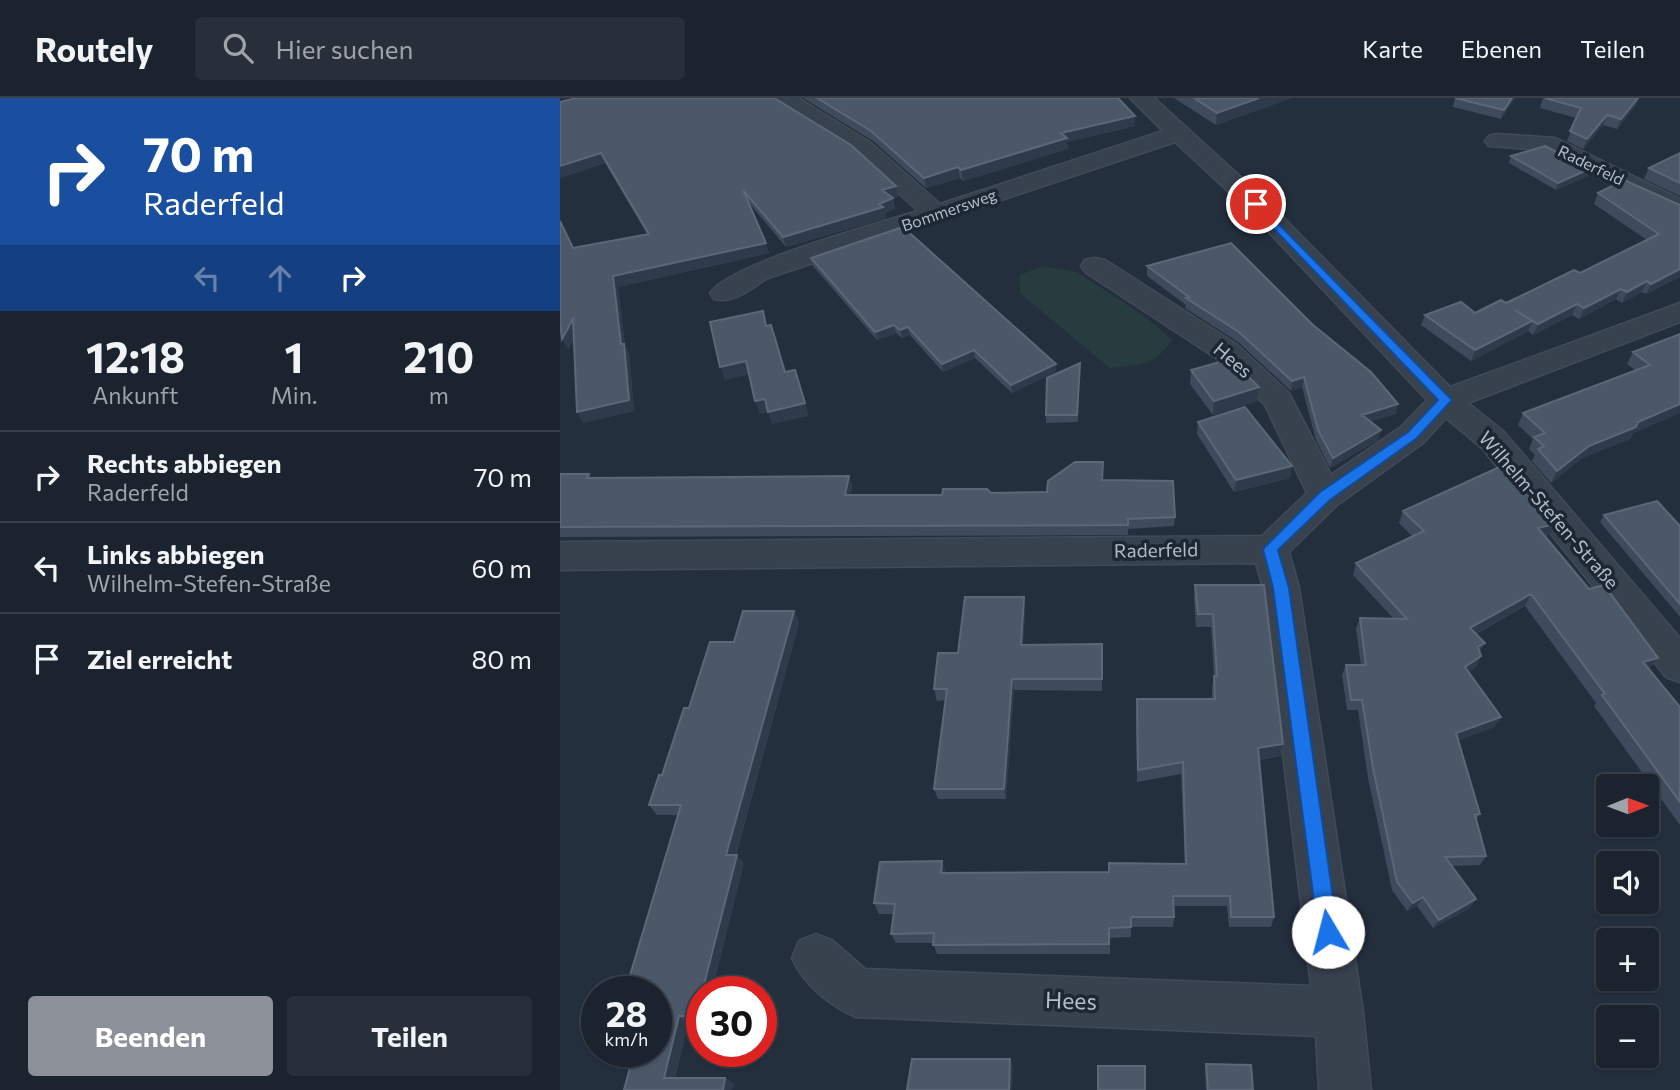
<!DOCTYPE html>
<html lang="de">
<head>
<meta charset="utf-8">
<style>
	:root { --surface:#1b232e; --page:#282f3a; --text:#f1f3f6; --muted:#a0a4aa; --line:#39404a; --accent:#8c9099 }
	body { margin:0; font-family:Commissioner,sans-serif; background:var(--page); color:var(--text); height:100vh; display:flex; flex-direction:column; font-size:26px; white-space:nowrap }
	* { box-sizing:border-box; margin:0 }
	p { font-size:23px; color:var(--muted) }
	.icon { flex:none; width:38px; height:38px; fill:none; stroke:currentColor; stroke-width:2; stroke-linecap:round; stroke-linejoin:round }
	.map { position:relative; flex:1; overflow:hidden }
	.sheet { display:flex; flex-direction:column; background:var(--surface); width:560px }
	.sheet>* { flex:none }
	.top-card { background:#1a4fa0; color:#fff; overflow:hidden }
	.needle { width:46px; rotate:89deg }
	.tools { position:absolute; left:1036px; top:676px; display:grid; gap:14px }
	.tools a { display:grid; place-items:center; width:63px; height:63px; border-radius:7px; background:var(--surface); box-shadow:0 2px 5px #0004,0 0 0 2px var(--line); font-size:35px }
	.speed { position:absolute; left:21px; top:878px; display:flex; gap:14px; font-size:35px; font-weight:700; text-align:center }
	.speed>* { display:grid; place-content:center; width:91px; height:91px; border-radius:50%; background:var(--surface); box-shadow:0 2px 5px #0004,0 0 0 2px var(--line); line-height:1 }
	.speed small { font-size:18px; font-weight:400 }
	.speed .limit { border:10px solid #d22; background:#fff; color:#111 }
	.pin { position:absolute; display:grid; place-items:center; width:60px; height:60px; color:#fff; margin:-30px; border:4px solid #fff; border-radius:50%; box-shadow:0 2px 7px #0007 }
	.me { position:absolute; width:77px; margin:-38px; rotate:352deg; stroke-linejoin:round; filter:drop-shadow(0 0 5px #0008) }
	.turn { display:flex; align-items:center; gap:24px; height:147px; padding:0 28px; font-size:32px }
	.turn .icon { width:91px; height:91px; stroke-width:2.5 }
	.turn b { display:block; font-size:49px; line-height:60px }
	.lanes { display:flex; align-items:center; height:66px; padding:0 28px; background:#0003; justify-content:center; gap:35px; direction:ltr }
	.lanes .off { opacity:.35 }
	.eta { display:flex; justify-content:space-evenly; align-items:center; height:119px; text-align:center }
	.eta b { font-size:42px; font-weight:700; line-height:49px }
	.primary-button { display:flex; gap:14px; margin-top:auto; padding:14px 28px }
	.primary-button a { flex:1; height:80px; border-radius:7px; background:var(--accent); color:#fff; font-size:28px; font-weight:700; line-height:80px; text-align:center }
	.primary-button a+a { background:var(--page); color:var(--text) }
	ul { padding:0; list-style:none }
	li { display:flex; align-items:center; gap:21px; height:91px; padding:0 28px; border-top:2px solid var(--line) }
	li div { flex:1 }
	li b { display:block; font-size:26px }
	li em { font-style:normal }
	header { display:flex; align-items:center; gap:42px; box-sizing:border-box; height:98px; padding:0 35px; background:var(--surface); border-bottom:2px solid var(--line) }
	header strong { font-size:33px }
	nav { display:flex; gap:38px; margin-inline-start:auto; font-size:24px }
	.search { width:490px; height:63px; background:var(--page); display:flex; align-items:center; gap:18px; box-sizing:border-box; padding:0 24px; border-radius:7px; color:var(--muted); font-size:26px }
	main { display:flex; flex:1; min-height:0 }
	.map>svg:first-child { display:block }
</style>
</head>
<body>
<header>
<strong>Routely</strong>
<div class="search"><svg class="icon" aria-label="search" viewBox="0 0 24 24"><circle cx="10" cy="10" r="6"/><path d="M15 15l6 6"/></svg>Hier suchen</div>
<nav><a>Karte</a><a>Ebenen</a><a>Teilen</a></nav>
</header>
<main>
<section class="sheet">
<div class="top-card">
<div class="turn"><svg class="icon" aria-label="right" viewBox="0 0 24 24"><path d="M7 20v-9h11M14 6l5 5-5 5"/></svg><div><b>70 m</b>Raderfeld</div></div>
<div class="lanes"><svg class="icon off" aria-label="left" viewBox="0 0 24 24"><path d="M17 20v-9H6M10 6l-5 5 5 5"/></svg><svg class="icon off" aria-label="ahead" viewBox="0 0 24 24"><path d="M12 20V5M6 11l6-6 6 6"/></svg><svg class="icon" aria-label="right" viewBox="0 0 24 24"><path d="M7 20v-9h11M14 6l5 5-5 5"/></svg></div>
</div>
<div class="eta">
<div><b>12:18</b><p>Ankunft</p></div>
<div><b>1</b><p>Min.</p></div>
<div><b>210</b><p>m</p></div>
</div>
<ul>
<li><svg class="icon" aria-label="right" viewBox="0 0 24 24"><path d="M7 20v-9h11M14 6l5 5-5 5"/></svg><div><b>Rechts abbiegen</b><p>Raderfeld</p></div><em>70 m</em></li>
<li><svg class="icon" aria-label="left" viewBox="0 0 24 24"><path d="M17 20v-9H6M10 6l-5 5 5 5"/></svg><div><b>Links abbiegen</b><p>Wilhelm-Stefen-Straße</p></div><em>60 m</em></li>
<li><svg class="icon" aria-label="arrive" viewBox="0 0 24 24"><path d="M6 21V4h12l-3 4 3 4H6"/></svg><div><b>Ziel erreicht</b></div><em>80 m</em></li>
</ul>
<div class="primary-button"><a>Beenden</a><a>Teilen</a></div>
</section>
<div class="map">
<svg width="1120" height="992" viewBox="0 0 1120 992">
	<rect width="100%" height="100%" fill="#242f3e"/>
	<!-- green -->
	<path fill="#263c3f" d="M483 168 517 174 587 220 612 242C594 268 580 267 550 270L460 195V177Z"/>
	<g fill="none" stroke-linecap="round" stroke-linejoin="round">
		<defs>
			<path id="street" d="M211 0H238L311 45 380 106 603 33 570 0H594L705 101 890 289 1120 205V224L908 305 944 334 1120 540V584L1106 579 922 350 886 320 863 345 777 407 729 454 739 490 803 914 811 992H759L756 938 296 919C270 908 243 886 232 860L239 843 256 836 273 843 305 871 751 888 703 490 696 465 0 472V444L702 438 747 395 705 307 656 260 525 174 521 168 525 162 535 160 545 162 676 246 729 295 771 377 841 329 867 302 687 111 615 44 208 180C191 190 175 206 154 201L150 195C171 165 316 126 358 113L295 55 214 5Z
				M937 36 995 40 1120 101V119L982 52 929 48 925 43 929 38Z"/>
		</defs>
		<!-- street casing -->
		<use href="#street" stroke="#414a57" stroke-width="3"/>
		<!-- street -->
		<use href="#street" fill="#38414e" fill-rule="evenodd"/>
	</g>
	<!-- wall -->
	<path fill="#3f4b5c" d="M243 0H558L575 28 507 44 508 51 403 83 400 80 366 90 313 43Z
		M614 0H732L656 27Z
		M895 0H955L941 21 893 9Z
		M983 0H1079L1076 7 1057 31 1043 27 1023 51 1007 43 1016 20 980 10Z
		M0 4 336 88 338 99 333 100 335 111 325 115 326 120 226 149 189 105 209 155 58 189 65 247 69 256 74 313 23 325 14 240 8 251 13 150 87 136 45 65 0 80Z
		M1120 55V98L1084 81 1089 70Z
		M951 58 1028 78 996 92 949 65Z
		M1038 95 1120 107V179L1086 196 1082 194 1062 205 1056 201 1019 221 1012 217 973 237 968 233 911 263 861 227 865 217 915 215 946 205 1020 175 1087 142 1034 106Z
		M251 160 496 266V274L452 295 415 260 383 274 350 237 342 240 336 235 317 242 253 168Z
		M587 168 836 316 810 323 821 332 818 342 770 370 756 342 742 289 731 293 678 244 625 210 626 207 587 178Z
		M1120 236V315L1073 335 1070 341 1022 360 991 385 972 363 975 357 969 351 973 341 958 327 963 315 1075 272 1067 266 1073 254Z
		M520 265 518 324 486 325V317Z
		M631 272 699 289 697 303 653 317 630 286Z
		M638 324 732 368 730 380 674 394 637 336Z
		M0 376H29L31 380 289 378 292 388 290 397H382L487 394 543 382 615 419 614 428 568 431V437L0 439Z
		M843 413 989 437 985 438 1029 491 1098 560 1089 571 1120 609V727L1034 608 1036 605 965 508 916 536 925 545 920 554 921 558 916 569 909 574 941 619 934 629 898 642 920 716 916 722 926 758 920 767 891 768 910 810 873 830 857 808 847 813 832 792 808 680 798 612H787L782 577 786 567H801L796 531 800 520H833L793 477 796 465 853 439 839 425Z
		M1044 417 1120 428V519L1040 424Z
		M635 487H704L723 646 720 658 699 662 714 819 711 829H669L667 808H614V819L613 829H571V839L550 840V856H377L373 845H336L331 836 334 816H319L314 805 386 775 549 774 625 766 621 676 577 684 576 614 652 601V591L654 578 651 529H636L634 501Z
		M464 499 465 511 463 547 542 546V593L454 592 446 701H378L374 691 386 602 377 603 374 591 398 555Z
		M234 513 239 525 176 757 184 766 142 894V925H128L115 980H165L174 986 64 992 96 954 118 717H97L89 707 102 677 129 610 174 544Z
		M646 966 693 992H646L645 970Z"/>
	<!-- shaded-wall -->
	<path fill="#2f3b4b" d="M699 0H732L656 27 657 15Z
		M952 0H955L941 21 944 12Z
		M1078 0H1079L1076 7 1057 31 1061 21Z
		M1047 17 1043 27 1023 51 1027 41Z
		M575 18V28L507 44 508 51 403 83 401 72 501 35Z
		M41 55 45 65 0 80V68Z
		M398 69 400 80 366 90 364 80Z
		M1030 71 1028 78 996 92 998 85Z
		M336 88 338 99 324 103 322 92Z
		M333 100 335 111 325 115 326 120 226 149 223 139Z
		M206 145 209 155 58 189 65 247 69 256 74 313 23 325 17 314 61 246 53 178Z
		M1120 171V179L1086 196 1091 186Z
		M1087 183 1082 194 1062 205 1067 194Z
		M1061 191 1056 201 1019 221 1024 210Z
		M1017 206 1012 217 973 237 978 226Z
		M13 221 18 231 8 251 2 241Z
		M972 223 968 234 911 263 915 252Z
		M334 227 336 235 317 242 315 234Z
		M348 229 350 237 342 240 340 232Z
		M414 252 415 260 383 274 382 266Z
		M186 263 191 276 165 282 160 269Z
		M496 266V274L452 295 451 287Z
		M235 272 249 318 212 326 208 314 200 316 195 303Z
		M744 279 742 289 731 293 732 283Z
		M699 289 697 303 653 317 654 303Z
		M838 306 836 316 799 327 802 317Z
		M1120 306V315L1073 335 1070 341 1022 360 991 385 997 373 1029 348 1078 324Z
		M821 332 818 342 770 370 773 360Z
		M732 368 730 380 674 394 676 382Z
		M289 378 292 388 288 406 285 397Z
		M995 426 989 437 973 442 978 430Z
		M971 496 965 508 905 541 910 530Z
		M464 499 465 511 462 558 461 547Z
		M234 513 239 525 173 766 166 757Z
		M925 545 919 556 918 549Z
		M921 558 916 569 900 580 905 569Z
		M1098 560 1089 571 1075 575 1083 564Z
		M452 581 454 592 446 701 444 691Z
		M941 619 934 629 891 645 896 635Z
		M723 646 720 658 695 662 698 650Z
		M177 757 184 766 152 894H142Z
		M382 763 386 774 381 775Z
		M863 799 857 808 847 813 853 805Z
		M916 801 910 810 873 830 879 822Z
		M142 895V923L136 918Z
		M119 918 128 925 113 986 104 980Z
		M450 961 453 969 452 992H449Z
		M165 980 174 986 172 992H163Z"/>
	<!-- building -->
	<path fill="#4b5868" stroke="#5c6777" stroke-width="2" d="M16 0H214L291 47 336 88 322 92 333 100 319 106 323 109 223 139 183 92 206 145 53 178 61 246H64L69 302 17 314 13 221 2 241 0 224V123L13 150 89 136 41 55 0 68V4Z
		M257 0H558L575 18 501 35 507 40 401 72 398 69 364 80 311 33Z
		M634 0H699L657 15Z
		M895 0H952L944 12Z
		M985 0H1078L1061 21 1047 17 1027 41 1010 33 1021 10Z
		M985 48 1030 71 998 85 951 58Z
		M1120 55V85L1089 70Z
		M1064 82 1120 107V171L1091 186 1087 183 1067 194 1061 191 1024 210 1017 206 978 226 955 212 972 223 915 252 865 217 901 204 915 215 941 202 946 205 1014 172 1020 175 1099 136 1038 95Z
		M343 129 496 266 451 287 414 252 382 266 348 229 340 232 334 227 315 234 251 160Z
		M671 145 753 227 811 274 838 306 802 317 821 332 773 360 758 332 744 279 732 283 679 234 626 200 629 199 587 168Z
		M203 213 206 228 211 227 225 274 235 272 245 305 208 314 205 301 195 303 186 263 160 269 150 224Z
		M1120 236V306L1078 324 1076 329 1029 348 997 373 978 351 984 348 974 339 985 335 963 315 1090 267 1073 254Z
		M670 261 699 289 654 303 631 272Z
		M520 265 517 317H486L487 280Z
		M685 309 732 368 676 382 638 324Z
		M515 364H543L542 382 613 383 615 419 568 421V427L0 429V376H29L27 380 289 378 285 397H382L383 391H427L431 395 487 394 488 383Z
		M946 366 995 426 978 430 1029 491 1044 487 1098 560 1083 564 1120 609V704L1042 597 1045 596 971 496 910 530 925 545 918 549 921 558 905 569 941 619 896 635 920 716 915 717 926 758 885 759 916 801 879 822 863 799 853 805 837 784 813 670 802 602H791L786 567H806L800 520 847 521 796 465 864 433 843 413Z
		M1097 403 1120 428V506L1044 417Z
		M635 487H704L723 646 698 650 714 819H671L670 798H613L614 819H571V829L549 830V846L373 847 374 835 331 836 335 806 314 805 320 764 382 763 381 775 549 774V765L626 766 623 664 578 672 577 601H655L654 578H657L653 516H638Z
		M405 499H464L461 547 542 546V581H452L444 691H374L387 591H374L378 555H398Z
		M183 513H234L166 757H177L136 918H119L104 980H165L163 992H64L74 954H96V894H65L121 707H89L99 677H102L124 610H129L150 544H174Z
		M352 961H450L449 992H347Z
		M646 966 691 967 693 992H648Z
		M538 968H585V992H538Z"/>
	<!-- route -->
	<path fill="#1a73e8" stroke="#114b97" stroke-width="2" d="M696 103 892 302 857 340 770 402 718 452 729 490 778 834 775 841 768 844 761 841 758 834 713 490 703 451 760 394 848 334 878 302 692 108 690 106Z"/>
	<g text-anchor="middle" stroke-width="7" stroke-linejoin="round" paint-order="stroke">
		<!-- far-street labels -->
		<g font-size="16" fill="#b4bcc9" stroke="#1d2633">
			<text transform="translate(1031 67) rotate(26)" y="6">Raderfeld</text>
			<text transform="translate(389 112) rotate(-19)" y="6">Bommersweg</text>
		</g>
		<!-- street labels -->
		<g font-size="19" fill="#b4bcc9" stroke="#1d2633">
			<text transform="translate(673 262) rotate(40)" y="7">Hees</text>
			<text transform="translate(989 412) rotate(49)" y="7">Wilhelm-Stefen-Straße</text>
			<text transform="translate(596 452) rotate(-1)" y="7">Raderfeld</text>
		</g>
		<!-- near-street labels -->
		<g font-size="23" fill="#b4bcc9" stroke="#1d2633">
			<text transform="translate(511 903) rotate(2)" y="8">Hees</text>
		</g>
	</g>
</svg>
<div class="tools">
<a><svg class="needle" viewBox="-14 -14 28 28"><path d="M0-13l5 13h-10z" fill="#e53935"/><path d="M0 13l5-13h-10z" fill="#a0a4aa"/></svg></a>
<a><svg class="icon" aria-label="sound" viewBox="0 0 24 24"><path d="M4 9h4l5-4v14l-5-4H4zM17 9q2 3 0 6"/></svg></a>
<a>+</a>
<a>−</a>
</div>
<div class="speed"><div>28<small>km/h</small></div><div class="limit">30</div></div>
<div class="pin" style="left:696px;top:106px;background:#d93025"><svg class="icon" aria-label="arrive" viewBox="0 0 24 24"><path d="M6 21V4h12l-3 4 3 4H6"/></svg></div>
<svg class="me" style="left:768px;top:834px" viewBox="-20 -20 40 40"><circle r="19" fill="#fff"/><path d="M0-13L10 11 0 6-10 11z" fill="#1a73e8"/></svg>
</div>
</main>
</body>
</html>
